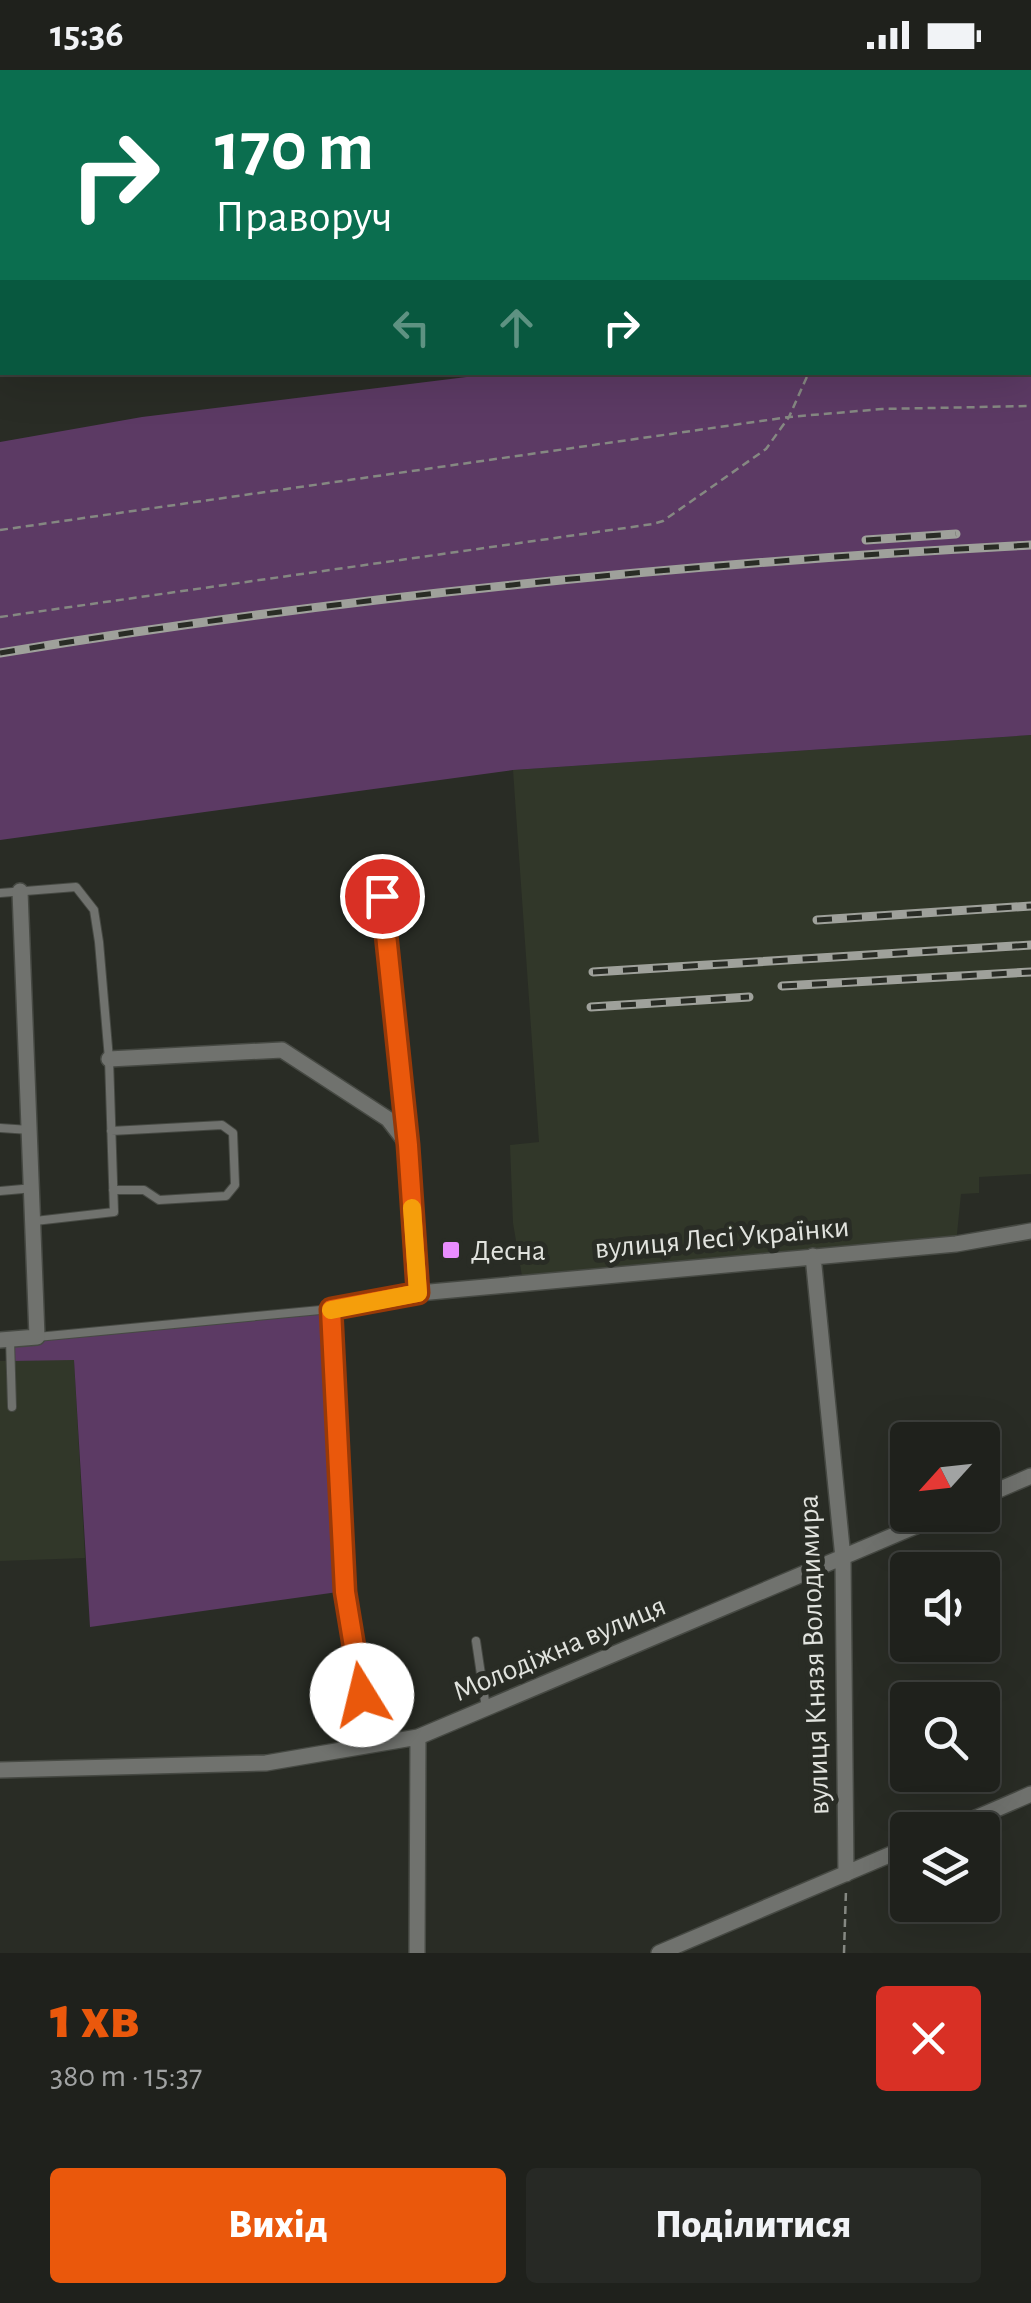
<!DOCTYPE html>
<html lang="uk">
<head>
<meta charset="utf-8">
<style>
	:root { --surface:#1f211c; --page:#272925; --text:#f1f3f6; --muted:#a1a3a3; --line:#3c3e3b; --accent:#ea580c }
	body { margin:0; font-family:"Alegreya Sans",sans-serif; background:var(--page); color:var(--text); height:100vh; display:flex; flex-direction:column; font-size:38px; white-space:nowrap }
	* { box-sizing:border-box; margin:0 }
	p { font-size:32px; color:var(--muted) }
	.icon { flex:none; width:55px; height:55px; fill:none; stroke:currentColor; stroke-width:2; stroke-linecap:round; stroke-linejoin:round }
	.map { position:relative; height:1883px; overflow:hidden }
	.panel { display:flex; flex-direction:column; background:var(--surface); flex:1 }
	.panel>* { flex:none }
	.top-card { position:absolute; left:0px; top:0px; width:1032px; height:305px; box-shadow:0 10px 40px #0002,0 0 0 2px var(--line); background:#0b6e4f; color:#fff; overflow:hidden }
	.needle { width:65px; rotate:243deg }
	.tools { position:absolute; left:890px; top:1352px; display:grid; gap:20px }
	.tools a { display:grid; place-items:center; width:110px; height:110px; border-radius:10px; background:var(--surface); box-shadow:0 10px 40px #0002,0 0 0 2px var(--line); font-size:50px }
	.pin { position:absolute; display:grid; place-items:center; width:85px; height:85px; color:#fff; margin:-42px; border:5px solid #fff; border-radius:50%; box-shadow:0 2px 10px #0007 }
	.me { position:absolute; width:110px; margin:-55px; rotate:351deg; stroke-linejoin:round; filter:drop-shadow(0 0 8px #0008) }
	.turn { display:flex; align-items:center; gap:35px; height:210px; padding:0 50px; font-size:45px }
	.turn .icon { width:130px; height:130px; stroke-width:2.5 }
	.turn b { display:block; font-size:70px; line-height:85px }
	.lanes { display:flex; align-items:center; height:95px; padding:0 50px; background:#0003; justify-content:center; gap:50px; direction:ltr }
	.lanes .off { opacity:.35 }
	.round { display:grid; place-items:center; flex:none; width:105px; height:105px; border-radius:10px; background:var(--page) }
	.headline { display:flex; align-items:center; justify-content:space-between; height:170px; padding:0 50px }
	h1 { font-size:60px; font-weight:800; line-height:75px; color:var(--accent) }
	.cta { display:flex; gap:20px; margin-top:auto; padding:20px 50px }
	.cta a { flex:1; height:115px; border-radius:10px; background:var(--accent); color:#fff; font-size:40px; font-weight:800; line-height:115px; text-align:center }
	.cta a+a { background:var(--page); color:var(--text) }
	.status { display:flex; justify-content:space-between; align-items:center; height:70px; padding:0 50px; background:var(--surface); direction:ltr }
	.status svg { height:28px; fill:currentColor }
	.map>svg:first-child { display:block }
</style>
</head>
<body>
<div class="status"><b>15:36</b><svg viewBox="0 0 49 12"><path d="M0 12V9h3v3zM5 12V6h3v6zM10 12V3h3v9zM15 12V0h3v12zM26 1h20v11H26zM47 4h2v5h-2z"/></svg></div>
<div class="map">
<svg width="1031" height="1883" viewBox="0 0 1031 1883">
	<rect width="100%" height="100%" fill="#292c25"/>
	<!-- built -->
	<path fill="#313729" d="M1031 665V1104L979 1107V1123L961 1124 956 1174 523 1212 513 1153 510 1075 539 1072 513 700Z
		M74 1289 85 1488 0 1491V1291Z"/>
	<!-- green -->
	<path fill="#5c3a64" d="M1031 253V665L513 700 0 770V372L142 347 499 303 1030 302Z
		M331 1239 345 1521 90 1557 74 1290 11 1291 10 1269Z"/>
	<g fill="none" stroke-linecap="round" stroke-linejoin="round">
		<defs>
			<path id="service" d="M0 823 76 817 94 840 99 872 109 989 114 1142 35 1151
				M382 826 407 1071
				M0 1058 30 1060
				M111 1061 222 1055 233 1063 235 1115 226 1126 159 1130 144 1120H113
				M0 1121 34 1118
				M331 1239 345 1521 366 1654 376 1674
				M37 1267 331 1239 419 1223
				M10 1269 12 1337
				M476 1571 486 1638"/>
			<path id="minor" d="M109 989 282 980 388 1049 408 1075 419 1223 956 1174 1031 1161
				M813 1186 843 1488 846 1804
				M0 1270 37 1267 20 821
				M982 1427 1031 1406
				M0 1700 266 1693 418 1667 942 1445
				M948 1760 1031 1724
				M417 1883 418 1667
				M659 1883 908 1777"/>
		</defs>
		<!-- service casing -->
		<use href="#service" stroke="#464943" stroke-width="10"/>
		<!-- minor casing -->
		<use href="#minor" stroke="#464943" stroke-width="18"/>
		<!-- path -->
		<path stroke="#858882" stroke-width="2.5" stroke-dasharray="8 5" stroke-linecap="butt" d="M925 2 926 0
			M0 460 789 347 882 339 1031 336
			M0 547 653 454 663 451 766 379 789 347 809 302
			M844 1883 846 1820"/>
		<!-- service -->
		<use href="#service" stroke="#70726e" stroke-width="8"/>
		<!-- minor -->
		<use href="#minor" stroke="#70726e" stroke-width="15"/>
		<defs>
			<path id="rail" d="M866 470 956 464
				M0 583C341 527 686 493 1031 475
				M817 850 1031 836
				M593 902 1031 875
				M782 916 1031 902
				M591 937 749 927"/>
		</defs>
		<!-- rail casing -->
		<use href="#rail" stroke="#9fa19b" stroke-width="9"/>
		<!-- rail -->
		<use href="#rail" stroke="#292c25" stroke-width="5" stroke-dasharray="15" stroke-linecap="butt"/>
	</g>
	<g fill="none" stroke-linecap="round" stroke-linejoin="round">
		<defs>
			<path id="route" d="M362 1625 345 1522 331 1239 418 1223 408 1075 382 826"/>
		</defs>
		<!-- route casing -->
		<use href="#route" stroke="#983908" stroke-width="25"/>
		<!-- route -->
		<use href="#route" stroke="#ea580c" stroke-width="18"/>
		<!-- slow -->
		<path stroke="#f59e0b" stroke-width="18" d="M331 1240 418 1223 412 1138"/>
	</g>
	<!-- markers -->
	<rect fill="#e98dfe" stroke="#292c25" stroke-width="4" x="441" y="1170" width="20" height="20" rx="5"/>
	<g text-anchor="middle" stroke-width="10" stroke-linejoin="round" paint-order="stroke">
		<!-- street labels -->
		<g font-size="30" fill="#e1e3de" stroke="#292c25">
			<text transform="translate(722 1167) rotate(-5)" y="10">вулиця Лесі Українки</text>
			<text transform="translate(559 1578) rotate(-23)" y="10">Молодіжна вулиця</text>
			<text transform="translate(813 1585) rotate(-92)" y="10">вулиця Князя Володимира</text>
		</g>
		<!-- poi labels -->
		<g font-size="30" fill="#e1e3de" stroke="#292c25" text-anchor="start">
			<text x="471" y="1190">Десна</text>
		</g>
	</g>
</svg>
<div class="tools">
<a><svg class="needle" viewBox="-14 -14 28 28"><path d="M0-13l5 13h-10z" fill="#e53935"/><path d="M0 13l5-13h-10z" fill="#a1a3a3"/></svg></a>
<a><svg class="icon" aria-label="sound" viewBox="0 0 24 24"><path d="M4 9h4l5-4v14l-5-4H4zM17 9q2 3 0 6"/></svg></a>
<a><svg class="icon" aria-label="search" viewBox="0 0 24 24"><circle cx="10" cy="10" r="6"/><path d="M15 15l6 6"/></svg></a>
<a><svg class="icon" aria-label="layers" viewBox="0 0 24 24"><path d="M12 4l9 5-9 5-9-5zM3 14l9 5 9-5"/></svg></a>
</div>
<div class="pin" style="left:382px;top:826px;background:#d93025"><svg class="icon" aria-label="arrive" viewBox="0 0 24 24"><path d="M6 21V4h12l-3 4 3 4H6"/></svg></div>
<svg class="me" style="left:362px;top:1625px" viewBox="-20 -20 40 40"><circle r="19" fill="#fff"/><path d="M0-13L10 11 0 6-10 11z" fill="#ea580c"/></svg>
<div class="top-card">
<div class="turn"><svg class="icon" aria-label="right" viewBox="0 0 24 24"><path d="M7 20v-9h11M14 6l5 5-5 5"/></svg><div><b>170 m</b>Праворуч</div></div>
<div class="lanes"><svg class="icon off" aria-label="left" viewBox="0 0 24 24"><path d="M17 20v-9H6M10 6l-5 5 5 5"/></svg><svg class="icon off" aria-label="ahead" viewBox="0 0 24 24"><path d="M12 20V5M6 11l6-6 6 6"/></svg><svg class="icon" aria-label="right" viewBox="0 0 24 24"><path d="M7 20v-9h11M14 6l5 5-5 5"/></svg></div>
</div>
</div>
<section class="panel">
<div class="headline"><div><h1>1 хв</h1><p>380 m · 15:37</p></div><a class="round" style="background:#d93025;color:#fff"><svg class="icon" aria-label="close" viewBox="0 0 24 24"><path d="M6 6l12 12M18 6L6 18"/></svg></a></div>
<div class="cta"><a>Вихід</a><a>Поділитися</a></div>
</section>
</body>
</html>
